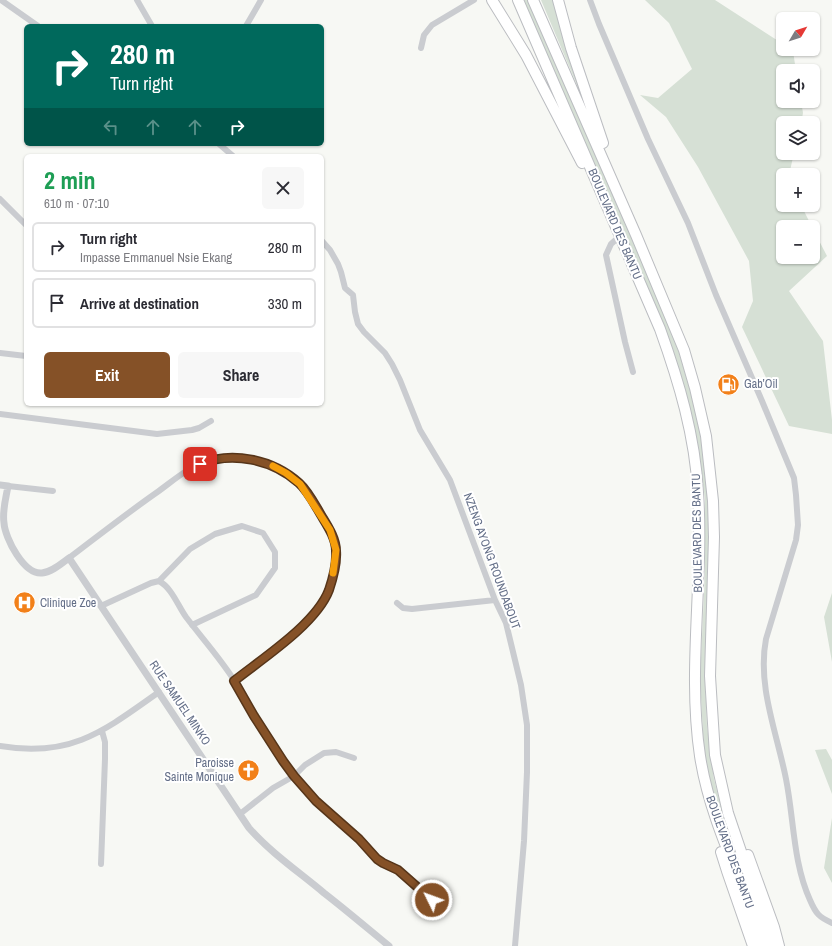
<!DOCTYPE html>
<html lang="en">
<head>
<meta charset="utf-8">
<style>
	:root { --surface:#fff; --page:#f7f7f7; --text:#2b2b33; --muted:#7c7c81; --line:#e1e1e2; --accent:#855127 }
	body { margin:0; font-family:"Archivo Narrow",sans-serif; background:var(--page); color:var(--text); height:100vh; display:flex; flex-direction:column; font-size:15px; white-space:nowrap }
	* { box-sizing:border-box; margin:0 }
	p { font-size:13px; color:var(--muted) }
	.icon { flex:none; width:22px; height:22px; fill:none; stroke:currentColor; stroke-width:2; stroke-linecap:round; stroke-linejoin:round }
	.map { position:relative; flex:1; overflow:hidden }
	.drawer { position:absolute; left:24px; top:154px; width:300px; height:252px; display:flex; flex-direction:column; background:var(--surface); border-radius:6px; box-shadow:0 1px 3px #0004 }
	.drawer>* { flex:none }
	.banner { position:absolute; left:24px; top:24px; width:300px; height:122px; border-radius:6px; box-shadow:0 1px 3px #0004; background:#00695c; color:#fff; overflow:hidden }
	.needle { width:26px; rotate:51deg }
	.tools { position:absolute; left:776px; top:12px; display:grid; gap:8px }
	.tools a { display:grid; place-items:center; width:44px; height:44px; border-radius:6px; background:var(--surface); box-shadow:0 1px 3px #0004; font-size:20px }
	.pin { position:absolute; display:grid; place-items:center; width:34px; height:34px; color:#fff; margin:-17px; border-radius:8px; box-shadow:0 2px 6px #0006 }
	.me { position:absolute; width:44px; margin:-22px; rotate:312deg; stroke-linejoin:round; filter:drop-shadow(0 0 3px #0008) }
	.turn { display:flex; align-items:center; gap:14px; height:84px; padding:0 20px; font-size:18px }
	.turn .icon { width:52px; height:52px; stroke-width:2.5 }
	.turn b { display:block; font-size:28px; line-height:34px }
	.lanes { display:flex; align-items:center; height:38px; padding:0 20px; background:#0003; justify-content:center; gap:20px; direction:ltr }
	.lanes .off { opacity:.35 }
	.round { display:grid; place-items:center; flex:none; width:42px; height:42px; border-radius:6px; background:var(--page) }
	.headline { display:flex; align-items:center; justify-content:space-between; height:68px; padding:0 20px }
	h1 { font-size:24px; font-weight:800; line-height:30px; color:#1e9e55 }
	.action { display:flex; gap:8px; margin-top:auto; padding:8px 20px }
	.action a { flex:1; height:46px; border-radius:6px; background:var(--accent); color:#fff; font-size:16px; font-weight:800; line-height:46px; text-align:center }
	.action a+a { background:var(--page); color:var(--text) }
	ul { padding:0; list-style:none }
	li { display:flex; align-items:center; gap:12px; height:50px; margin:0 8px 6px; padding:0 12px; border:2px solid var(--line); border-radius:6px }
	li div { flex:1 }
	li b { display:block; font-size:15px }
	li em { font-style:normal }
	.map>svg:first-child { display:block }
</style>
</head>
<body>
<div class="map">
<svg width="832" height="946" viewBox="0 0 832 946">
	<rect width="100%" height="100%" fill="#f7f8f4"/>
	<!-- green -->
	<path fill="#d6e0d5" d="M522 0H528L596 155 676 343 696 409 708 484 710 521 705 675 707 727 710 749 714 779 725 823 746 881H744L712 794 704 752 700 679 705 573V499L699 455 648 290 606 190Z
		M541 0H553L566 50 582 97Z
		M645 0H715L783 44V49H790L793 51 796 71H783V101H801L803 113 801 123H783V153H794L789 175H783V205H801L812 227H783V257H813V229L827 256 789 291 823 341 832 420V434L789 426 742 327 753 301 749 261 698 167 666 117 640 95 658 98 692 69 669 23Z
		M832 593V662L824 617Z
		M826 749 832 760V794L815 750Z
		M832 818V883L824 868Z"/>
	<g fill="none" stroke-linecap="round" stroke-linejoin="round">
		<defs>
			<path id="trunk" d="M492 0 526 55 582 163
				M518 0 660 329C679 382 695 436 698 492 704 580 687 669 700 756 708 808 730 856 749 904 754 918 758 932 763 946
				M533 0 636 235 684 350 695 388 706 436 713 501 714 537 710 676 715 755 728 813 773 946
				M558 0 571 48 603 143
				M721 852 727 871 753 946
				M748 855 774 927 779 946"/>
		</defs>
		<!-- trunk casing -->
		<use href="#trunk" stroke="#bbbdc1" stroke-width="12"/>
		<!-- minor -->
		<path stroke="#caccd0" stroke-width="6" d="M1 0 38 26
			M137 0 152 26
			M590 0 599 24 648 139 688 223 716 295 762 401 794 478 796 495 798 525 796 540 766 639C757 686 777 733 786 779 794 819 793 863 810 900 816 914 819 917 832 923
			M246 26 261 0
			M421 48 424 35 432 25 474 0
			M219 144 233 156
			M0 199 26 225
			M620 236 611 244 606 255 625 342 633 372
			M322 241 330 250 338 264 341 272 345 288 353 295 355 312 358 324 364 332 385 353 392 364 400 380 420 430 450 480 495 600 506 623 521 685 527 725V772L524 841 515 946
			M0 353 26 356
			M0 414 157 434 192 430 199 428 211 421
			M8 486 53 491
			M69 558C98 536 126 514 156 493 173 481 189 466 210 460 238 452 279 462 299 483 308 492 314 503 320 513 327 524 334 536 336 549 338 558 333 581 329 590 314 627 264 657 234 681
			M159 581C172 588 178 606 186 617 202 638 220 658 234 680 253 712 270 746 293 775 312 800 336 818 358 839 366 846 372 854 380 860 385 865 392 866 398 870 414 881 431 896 441 912
			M159 581 190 549 215 534 242 526 263 533 275 552V568L256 595 192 625
			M397 603 403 608 412 609 495 600
			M101 606 151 583 159 581
			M0 746C71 758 104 731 159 692
			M240 814 273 788 294 776 305 765 324 753 336 752 354 758
			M101 864 105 759V742L102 731"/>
		<!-- tertiary -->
		<path stroke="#caccd0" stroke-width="7" d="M0 485 8 486C6 498 2 511 4 523 5 538 24 575 42 573 52 572 61 564 69 558L249 828C271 853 299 872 324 893 346 910 367 928 389 946"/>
		<!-- trunk -->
		<use href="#trunk" stroke="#fff" stroke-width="10"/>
	</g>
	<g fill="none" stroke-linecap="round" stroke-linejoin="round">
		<defs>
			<path id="route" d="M200 464C232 451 272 459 299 483 308 491 315 505 321 515 327 525 336 538 336 551 337 563 333 578 329 590 316 624 263 658 234 681L254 716 283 761 294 776 316 801 359 839 377 859 383 863 398 870 432 900"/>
		</defs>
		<!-- route casing -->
		<use href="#route" stroke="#563519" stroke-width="10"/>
		<!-- route -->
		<use href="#route" stroke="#855127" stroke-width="7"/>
		<!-- slow -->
		<path stroke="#f59e0b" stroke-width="7" d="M273 466 286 473 300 484 330 530 336 550 333 573"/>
	</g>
	<!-- icons -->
	<defs>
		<symbol id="fuel-disc" viewBox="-11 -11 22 22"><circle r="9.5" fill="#f28019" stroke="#fff"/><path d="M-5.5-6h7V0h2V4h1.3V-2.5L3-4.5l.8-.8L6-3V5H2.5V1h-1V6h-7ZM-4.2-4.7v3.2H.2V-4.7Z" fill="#fff"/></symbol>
		<symbol id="hospital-disc" viewBox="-11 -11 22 22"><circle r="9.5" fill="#f28019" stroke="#fff"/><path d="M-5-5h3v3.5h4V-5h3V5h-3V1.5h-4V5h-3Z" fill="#fff"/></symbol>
		<symbol id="church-disc" viewBox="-11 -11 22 22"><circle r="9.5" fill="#f28019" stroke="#fff"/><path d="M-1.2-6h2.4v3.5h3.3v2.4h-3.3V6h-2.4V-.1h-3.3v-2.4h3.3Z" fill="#fff"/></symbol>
	</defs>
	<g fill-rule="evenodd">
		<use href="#fuel-disc" x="716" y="372" width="25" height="25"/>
		<use href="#hospital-disc" x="12" y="590" width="25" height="25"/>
		<use href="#church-disc" x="236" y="758" width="25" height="25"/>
	</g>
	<g text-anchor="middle" stroke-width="4" stroke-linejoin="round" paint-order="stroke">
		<!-- street labels -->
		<g font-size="12" fill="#646f88" stroke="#fff">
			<text transform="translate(615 224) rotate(67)" y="4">BOULEVARD DES BANTU</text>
			<text transform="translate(697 533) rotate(-91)" y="4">BOULEVARD DES BANTU</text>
			<text transform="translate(492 561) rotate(70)" y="4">NZENG AYONG ROUNDABOUT</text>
			<text transform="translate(180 703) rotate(56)" y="4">RUE SAMUEL MINKO</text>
			<text transform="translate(730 852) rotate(70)" y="4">BOULEVARD DES BANTU</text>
		</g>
		<!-- poi labels -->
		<g font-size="12" fill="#646f88" stroke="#fff" text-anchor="start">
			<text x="744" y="388">Gab’Oil</text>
			<text x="40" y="607">Clinique Zoe</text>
			<text x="234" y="767" text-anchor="end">Paroisse<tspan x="234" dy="14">Sainte Monique</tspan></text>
		</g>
	</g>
</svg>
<div class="tools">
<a><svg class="needle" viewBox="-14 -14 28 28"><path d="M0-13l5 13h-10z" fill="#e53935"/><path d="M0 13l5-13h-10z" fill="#7c7c81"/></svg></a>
<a><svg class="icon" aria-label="sound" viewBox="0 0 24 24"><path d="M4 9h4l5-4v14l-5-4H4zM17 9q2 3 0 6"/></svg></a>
<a><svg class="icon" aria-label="layers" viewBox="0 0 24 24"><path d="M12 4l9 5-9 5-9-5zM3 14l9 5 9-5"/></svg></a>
<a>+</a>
<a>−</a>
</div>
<div class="pin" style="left:200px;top:464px;background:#d93025"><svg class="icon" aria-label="arrive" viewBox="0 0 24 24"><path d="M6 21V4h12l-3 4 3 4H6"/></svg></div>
<svg class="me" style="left:432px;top:900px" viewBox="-20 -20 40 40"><circle r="17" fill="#855127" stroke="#fff" stroke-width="3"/><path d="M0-11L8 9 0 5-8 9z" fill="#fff"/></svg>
<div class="banner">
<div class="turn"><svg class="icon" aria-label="right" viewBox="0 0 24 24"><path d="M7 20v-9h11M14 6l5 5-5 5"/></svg><div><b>280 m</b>Turn right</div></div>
<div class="lanes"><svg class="icon off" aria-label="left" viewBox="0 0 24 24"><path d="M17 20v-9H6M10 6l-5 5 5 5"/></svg><svg class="icon off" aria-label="ahead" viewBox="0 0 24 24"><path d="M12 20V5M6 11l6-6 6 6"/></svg><svg class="icon off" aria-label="ahead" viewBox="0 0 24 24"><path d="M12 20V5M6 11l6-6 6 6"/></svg><svg class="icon" aria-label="right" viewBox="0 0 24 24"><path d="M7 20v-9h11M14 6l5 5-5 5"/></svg></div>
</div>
<section class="drawer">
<div class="headline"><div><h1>2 min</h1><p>610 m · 07:10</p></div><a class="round"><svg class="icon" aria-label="close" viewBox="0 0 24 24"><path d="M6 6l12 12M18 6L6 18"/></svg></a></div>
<ul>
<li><svg class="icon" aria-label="right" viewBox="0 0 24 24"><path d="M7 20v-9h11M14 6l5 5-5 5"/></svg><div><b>Turn right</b><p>Impasse Emmanuel Nsie Ekang</p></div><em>280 m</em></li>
<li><svg class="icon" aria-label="arrive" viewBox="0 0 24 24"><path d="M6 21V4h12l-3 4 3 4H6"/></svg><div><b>Arrive at destination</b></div><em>330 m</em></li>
</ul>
<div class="action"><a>Exit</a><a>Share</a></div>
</section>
</div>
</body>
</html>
